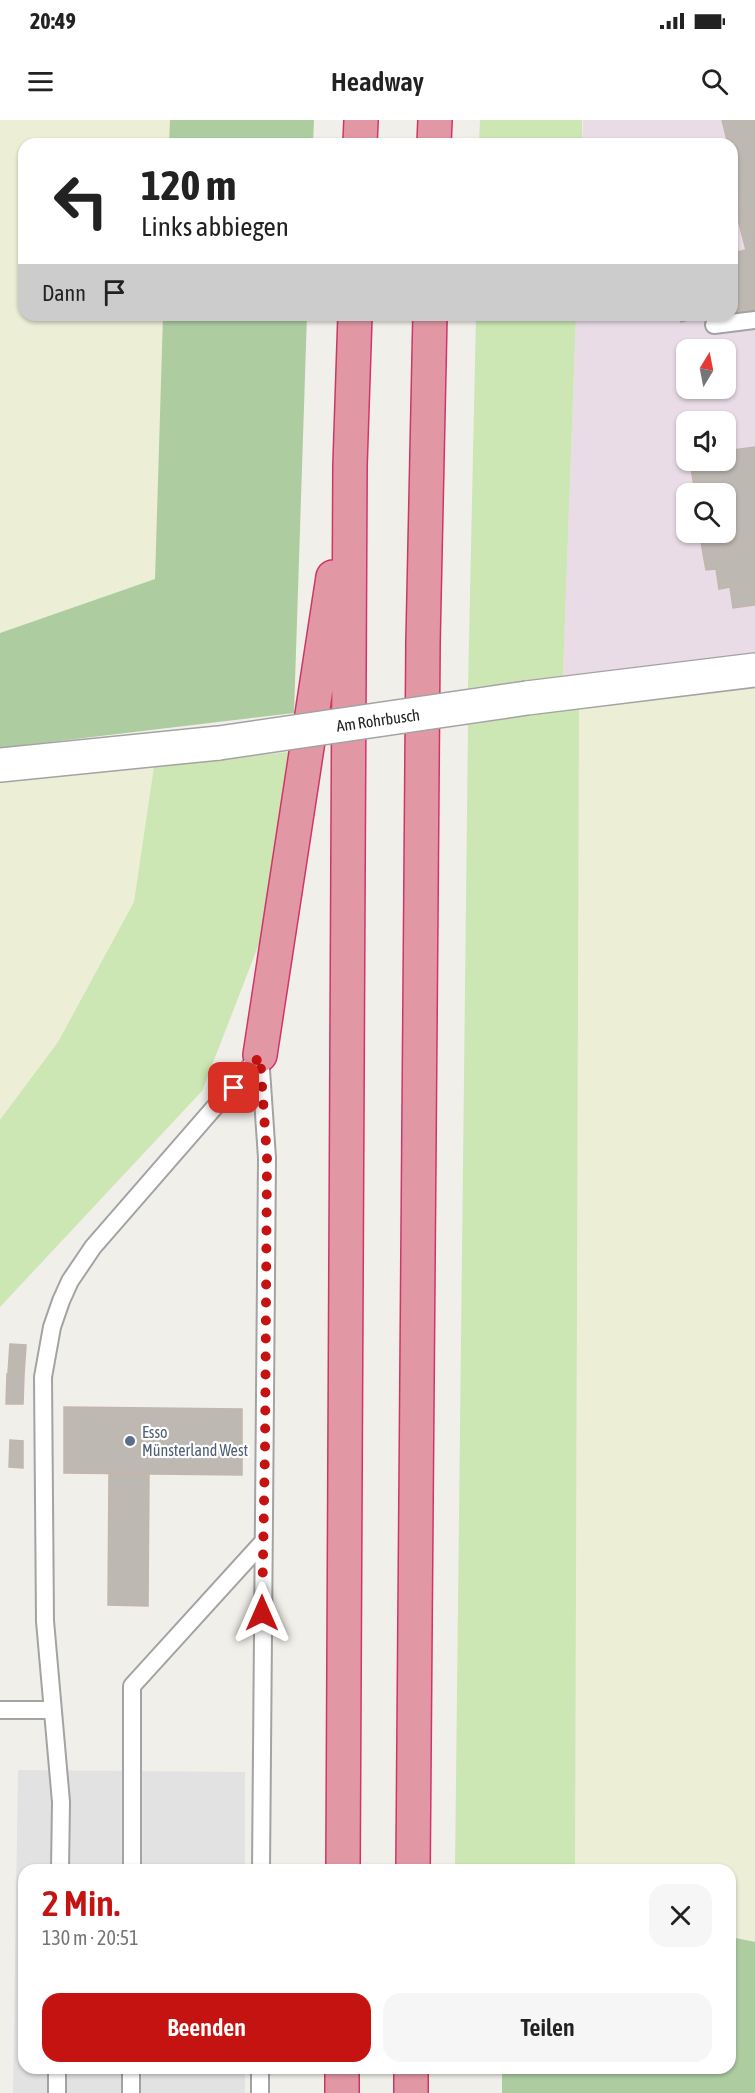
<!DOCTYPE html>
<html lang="de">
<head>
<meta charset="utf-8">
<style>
	:root { --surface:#fff; --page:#f6f6f6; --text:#222; --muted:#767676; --accent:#c41310 }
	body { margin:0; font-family:"Asap Condensed",sans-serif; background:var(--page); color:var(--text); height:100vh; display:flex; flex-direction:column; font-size:22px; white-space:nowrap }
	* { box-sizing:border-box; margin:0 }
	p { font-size:20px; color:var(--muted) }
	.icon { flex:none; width:33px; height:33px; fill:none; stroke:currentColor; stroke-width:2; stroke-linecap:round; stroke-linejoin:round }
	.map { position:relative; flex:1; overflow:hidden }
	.side { position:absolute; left:18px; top:1744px; width:718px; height:210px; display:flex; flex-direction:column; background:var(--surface); border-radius:18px; box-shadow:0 2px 4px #0004 }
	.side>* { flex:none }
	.banner { position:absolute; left:18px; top:18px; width:720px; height:183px; border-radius:18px; box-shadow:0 2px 4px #0004; background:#fff; color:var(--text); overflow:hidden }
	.needle { width:39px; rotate:10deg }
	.fabs { position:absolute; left:676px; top:219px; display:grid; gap:12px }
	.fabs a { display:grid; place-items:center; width:60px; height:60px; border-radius:12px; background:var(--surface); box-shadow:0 2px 4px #0004; font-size:30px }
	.pin { position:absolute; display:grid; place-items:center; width:51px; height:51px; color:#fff; margin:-26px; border-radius:12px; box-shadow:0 3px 9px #0006 }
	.me { position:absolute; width:66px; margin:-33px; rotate:0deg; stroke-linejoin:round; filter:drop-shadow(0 0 4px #0008) }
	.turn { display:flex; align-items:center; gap:21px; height:126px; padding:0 24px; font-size:27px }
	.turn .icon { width:78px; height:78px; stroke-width:2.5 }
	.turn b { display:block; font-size:42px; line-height:51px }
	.then { display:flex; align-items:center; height:57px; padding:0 24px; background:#0003; gap:12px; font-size:22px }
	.round { display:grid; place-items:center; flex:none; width:63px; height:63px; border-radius:18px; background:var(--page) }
	.overview { display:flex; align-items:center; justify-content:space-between; height:102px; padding:0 24px }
	h1 { font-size:36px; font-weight:600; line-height:45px; color:var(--accent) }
	.primary-button { display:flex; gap:12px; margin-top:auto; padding:12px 24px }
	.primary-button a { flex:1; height:69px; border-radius:18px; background:var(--accent); color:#fff; font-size:24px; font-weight:600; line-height:69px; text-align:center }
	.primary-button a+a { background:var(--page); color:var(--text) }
	.status { display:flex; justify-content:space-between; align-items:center; height:42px; padding:0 30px; background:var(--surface); direction:ltr }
	.status svg { height:16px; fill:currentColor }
	header { display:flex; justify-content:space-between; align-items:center; height:78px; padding:0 24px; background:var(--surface); font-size:27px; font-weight:600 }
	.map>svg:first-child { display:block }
</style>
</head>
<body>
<div class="status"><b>20:49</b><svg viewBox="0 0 49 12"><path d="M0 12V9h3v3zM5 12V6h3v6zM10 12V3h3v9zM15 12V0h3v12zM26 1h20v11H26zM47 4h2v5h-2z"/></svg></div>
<header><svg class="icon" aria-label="menu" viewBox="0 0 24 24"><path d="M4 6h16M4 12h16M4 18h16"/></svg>Headway<svg class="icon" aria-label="search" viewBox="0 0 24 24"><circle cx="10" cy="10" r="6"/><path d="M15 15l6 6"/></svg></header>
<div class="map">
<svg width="755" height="1973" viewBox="0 0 755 1973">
	<rect width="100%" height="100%" fill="#f1efe9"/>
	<!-- industrial -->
	<path fill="#eadce7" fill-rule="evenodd" d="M583 0H755V533L563 556 576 195H732V24H582ZM687 230H726V268H687ZM687 302H726V340H687ZM687 374H726V412H687Z"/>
	<!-- farmland -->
	<path fill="#eceed6" d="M0 0H170L169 24H24V195H163L155 459 0 513Z
		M755 565V1822L731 1817 730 1750H575L579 587Z
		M154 647 134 782 58 922 0 1000V663Z"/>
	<!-- grass -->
	<path fill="#cce6b4" d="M480 0H582V24H479Z
		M476 195H576L563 556 468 568Z
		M579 587 575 1750H455L468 605Z
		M288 632 266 806 202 971 0 1187V1000L58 922 134 782 154 647Z"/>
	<!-- forest -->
	<path fill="#adcda1" d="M170 0H314L313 24H169Z
		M163 195H307L294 593 0 628V513L155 459Z
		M731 1817 755 1822V1973H502V1949L730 1948Z"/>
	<!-- parking -->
	<path fill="#e2e2e2" d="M18 1650 245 1652V1750H24V1948L245 1949V1973H13Z"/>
	<!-- building -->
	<path fill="#beb8b2" stroke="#c2b6ac" stroke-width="1.5" d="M722 0H755V125L732 39V24H728Z
		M732 39 755 125V182L732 188V133L746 130 732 76Z
		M755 182V197L722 201 720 195H732V188Z
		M679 195H707L681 202Z
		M755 327V421L702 428 700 412H726V374H695L690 340H726V331Z
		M755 421V485L733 488 730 467 719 469 716 449 706 450 702 428Z
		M10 1224 26 1225 24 1255 8 1253Z
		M7 1254 24 1255 23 1284H6Z
		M64 1287 242 1289V1355L64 1353Z
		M10 1320 23 1321V1348L9 1347Z
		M109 1353H149L148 1486 108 1485Z"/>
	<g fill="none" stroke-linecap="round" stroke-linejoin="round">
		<defs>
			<path id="service" d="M714 205 755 200
				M260 935 267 1038 261 1750
				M0 1590H51
				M60 1750 61 1682 45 1501 43 1257 52 1207 61 1181 70 1161 93 1127 260 935
				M132 1750V1566L262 1423
				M57 1973V1948
				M131 1973V1948
				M260 1973V1948"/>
			<path id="minor" d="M527 578 755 550
				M0 645 219 623"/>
			<path id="motorway" d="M360 24 361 0
				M434 24 435 0
				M260 935 333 457
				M343 1750 350 345 355 195
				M413 1750 423 523 430 195
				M342 1973V1948
				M411 1973V1948"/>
		</defs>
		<!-- service casing -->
		<use href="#service" stroke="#a3a3a3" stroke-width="20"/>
		<!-- minor casing -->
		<use href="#minor" stroke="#a3a3a3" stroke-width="36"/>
		<!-- motorway casing -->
		<use href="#motorway" stroke="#cf3668" stroke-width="36"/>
		<!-- service -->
		<use href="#service" stroke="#fff" stroke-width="16"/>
		<!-- minor -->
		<use href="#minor" stroke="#fff" stroke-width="33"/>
		<!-- motorway -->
		<use href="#motorway" stroke="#e198a4" stroke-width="33"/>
		<defs>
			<path id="minor-bridge" d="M219 623 527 578"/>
		</defs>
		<!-- minor-bridge casing -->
		<use href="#minor-bridge" stroke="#a3a3a3" stroke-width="36" stroke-linecap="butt"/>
		<!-- minor-bridge -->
		<use href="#minor-bridge" stroke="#fff" stroke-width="33"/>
	</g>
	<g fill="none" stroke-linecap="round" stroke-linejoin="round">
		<!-- route -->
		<path stroke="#c41310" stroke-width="10" stroke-dasharray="0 18" d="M234 968 260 936 267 1038 265 1330 262 1493"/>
	</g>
	<!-- markers -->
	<circle fill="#5c6f8a" stroke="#fff" stroke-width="2" cx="130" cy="1321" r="6"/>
	<g text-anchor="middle" stroke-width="4.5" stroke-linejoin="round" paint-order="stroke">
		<!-- street labels -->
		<g font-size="16" fill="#222" stroke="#fff">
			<text transform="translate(378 600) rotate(-8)" y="6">Am Rohrbusch</text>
		</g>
		<!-- service labels -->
		<g font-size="16" fill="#4e5e75" stroke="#fff" text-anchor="start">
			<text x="142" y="1318">Esso<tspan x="142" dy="18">Münsterland West</tspan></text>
		</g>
	</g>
</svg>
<div class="fabs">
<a><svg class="needle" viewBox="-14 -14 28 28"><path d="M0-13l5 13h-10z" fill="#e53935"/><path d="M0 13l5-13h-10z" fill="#767676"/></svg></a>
<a><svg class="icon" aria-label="sound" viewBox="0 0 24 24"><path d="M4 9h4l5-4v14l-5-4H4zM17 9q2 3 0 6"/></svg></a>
<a><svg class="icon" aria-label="search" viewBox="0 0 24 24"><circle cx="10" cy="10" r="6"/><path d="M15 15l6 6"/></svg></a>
</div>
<div class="pin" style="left:234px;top:968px;background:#d93025"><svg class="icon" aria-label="arrive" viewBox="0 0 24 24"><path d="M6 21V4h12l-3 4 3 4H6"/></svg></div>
<svg class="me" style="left:262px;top:1493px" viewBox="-20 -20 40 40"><path d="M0-17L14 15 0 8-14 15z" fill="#c41310" stroke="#fff" stroke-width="4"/></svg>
<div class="banner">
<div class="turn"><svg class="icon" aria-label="left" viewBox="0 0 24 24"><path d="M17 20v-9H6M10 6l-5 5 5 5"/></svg><div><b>120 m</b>Links abbiegen</div></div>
<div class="then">Dann<svg class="icon" aria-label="arrive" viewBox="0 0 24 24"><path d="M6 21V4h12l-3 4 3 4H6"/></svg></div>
</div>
<section class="side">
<div class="overview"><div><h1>2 Min.</h1><p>130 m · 20:51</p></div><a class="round"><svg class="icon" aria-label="close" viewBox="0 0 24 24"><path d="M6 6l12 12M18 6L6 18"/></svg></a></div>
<div class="primary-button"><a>Beenden</a><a>Teilen</a></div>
</section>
</div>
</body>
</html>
